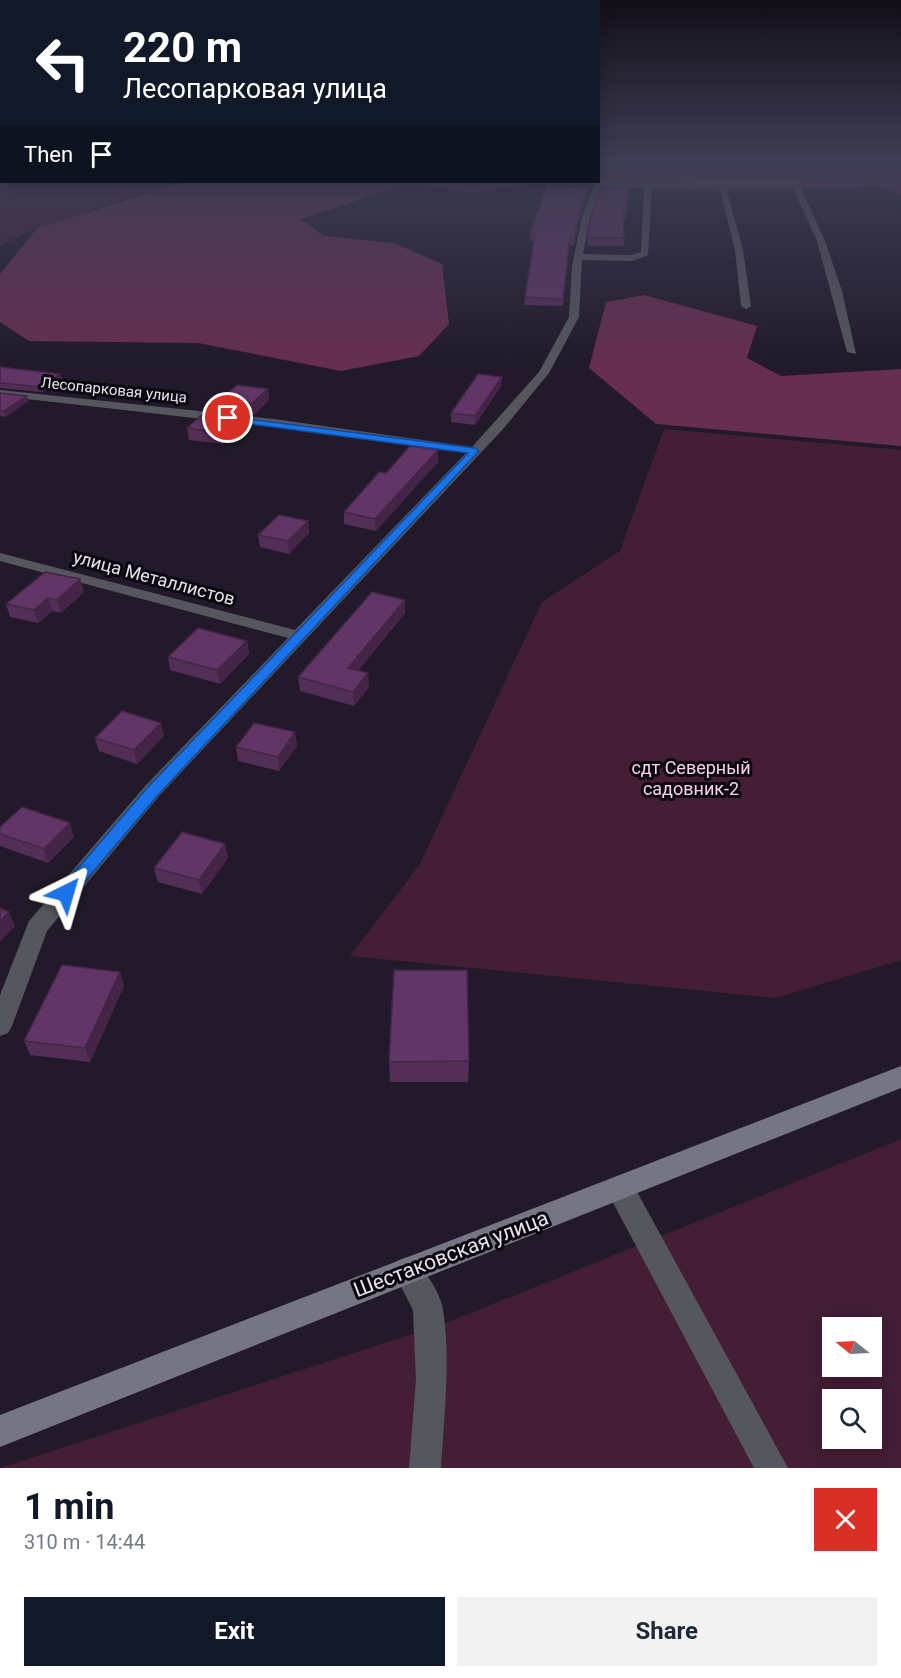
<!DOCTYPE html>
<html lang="en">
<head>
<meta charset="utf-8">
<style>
	:root { --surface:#fff; --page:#f2f2f3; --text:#1f2937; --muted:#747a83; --accent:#111827 }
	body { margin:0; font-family:Roboto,sans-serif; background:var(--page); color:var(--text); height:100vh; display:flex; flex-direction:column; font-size:22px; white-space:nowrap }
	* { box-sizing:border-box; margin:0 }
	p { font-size:20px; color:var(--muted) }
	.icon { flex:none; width:33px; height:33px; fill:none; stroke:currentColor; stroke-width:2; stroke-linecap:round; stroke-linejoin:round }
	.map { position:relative; height:1468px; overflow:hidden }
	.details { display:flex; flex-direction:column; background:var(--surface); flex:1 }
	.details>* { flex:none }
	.guide { position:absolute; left:0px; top:0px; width:600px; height:183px; box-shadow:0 3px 15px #0003; background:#111827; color:#fff; overflow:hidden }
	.needle { width:39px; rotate:288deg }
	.controls { position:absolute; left:822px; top:1317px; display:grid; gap:12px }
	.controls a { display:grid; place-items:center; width:60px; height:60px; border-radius:0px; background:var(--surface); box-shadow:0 3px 15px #0003; font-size:30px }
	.pin { position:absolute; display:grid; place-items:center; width:51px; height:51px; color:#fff; margin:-26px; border:3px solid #fff; border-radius:50%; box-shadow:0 2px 6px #0007 }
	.me { position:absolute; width:66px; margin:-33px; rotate:40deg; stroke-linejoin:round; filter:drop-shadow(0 0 4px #0008) }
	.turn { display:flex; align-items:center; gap:21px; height:126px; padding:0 24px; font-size:27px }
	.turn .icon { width:78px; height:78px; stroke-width:2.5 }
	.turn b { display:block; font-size:42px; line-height:51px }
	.then { display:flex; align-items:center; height:57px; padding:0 24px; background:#0003; gap:12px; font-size:22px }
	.round { display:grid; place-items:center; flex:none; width:63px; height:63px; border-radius:0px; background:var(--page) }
	.overview { display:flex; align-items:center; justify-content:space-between; height:102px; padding:0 24px }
	h1 { font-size:36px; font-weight:700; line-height:45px; color:var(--accent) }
	.primary-button { display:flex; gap:12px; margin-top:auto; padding:12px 24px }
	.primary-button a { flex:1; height:69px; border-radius:0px; background:var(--accent); color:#fff; font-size:24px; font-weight:700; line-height:69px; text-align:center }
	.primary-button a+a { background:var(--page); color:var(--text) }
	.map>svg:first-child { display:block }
</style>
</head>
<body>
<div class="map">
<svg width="901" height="1468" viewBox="0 0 901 1468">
	<rect width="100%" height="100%" fill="#221a2b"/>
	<!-- green -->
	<path fill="#431e35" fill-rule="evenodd" d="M0 159 2 182H174L34 229 0 246Z
		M664 429 901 450V960L776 998 350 956 420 864 542 602 620 551Z
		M901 1139V1468H0L446 1323ZM832 1328H872V1366H832ZM832 1400H872V1438H832Z"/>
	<!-- forest -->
	<path fill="#662e51" d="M599 159H901V194L878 186 720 191 534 184 473 192 405 184 301 219 324 236 394 243 442 264 449 324 419 356 341 371 198 343 29 341 0 322V274L37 228 186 182H598Z
		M644 295 757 326 747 358 781 376 901 369V446L656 424 589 368 606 302Z"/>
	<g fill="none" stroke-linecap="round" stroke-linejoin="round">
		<!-- street -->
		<path fill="#56565f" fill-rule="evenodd" d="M798 182 825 241 842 291 856 354 847 352 817 241 792 186 726 187 743 250 751 306 746 309 741 306 735 250 719 187H652L648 255 632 261 582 260 579 317 549 373 504 428 160 795 47 931 12 1026 8 1033 0 1036V995L29 921 146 785 288 638 0 561V553L295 630 466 453 274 427 0 396V390L274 419 472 447 539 372 569 317 572 266 582 217 595 183ZM601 187H644L641 252 631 255 583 254 590 217Z
			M620 1175 630 1179 788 1468H754L610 1197 607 1188 610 1179Z
			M407 1257C422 1263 440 1292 443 1309 451 1361 444 1416 441 1468H409L416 1379 413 1310 393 1271 397 1261Z"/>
		<!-- secondary -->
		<path fill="#757584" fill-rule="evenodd" d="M901 1066V1088L0 1447V1415Z"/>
	</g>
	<!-- wall -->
	<path fill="#532e57" d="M588 194 580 217 574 245H569L563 306 524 305 525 297 534 241H530V234Z
		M593 210 627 212 626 219H623L624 238V246H587Z
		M0 367 60 374 62 379 42 392 0 388Z
		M501 386 475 425 451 422V413Z
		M0 393 28 401 6 417 0 416Z
		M220 400H269L254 415 221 411Z
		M241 414 242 426 223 444 189 440 187 428Z
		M438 450V462L376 531 344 524V512L386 473Z
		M308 521 309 533 289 554 260 547 258 535Z
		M84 592 61 613 52 611 38 623 10 617 6 604Z
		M405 600V613L358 671 369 687 354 706 300 691 298 677Z
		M247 641 249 654 220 684 170 670 168 657Z
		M295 732 297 746 279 771 238 761 236 747Z
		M164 736 137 764 99 751 95 738Z
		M0 834 74 837 48 863 0 846Z
		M225 844 228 858 202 894 158 882 154 868Z
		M120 972 124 986 90 1062 30 1055 24 1041Z
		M469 1061 468 1082H390L389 1062Z"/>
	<!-- shaded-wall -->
	<path fill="#442547" d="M589 188 588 194 580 217 574 245 580 210Z
		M60 374 62 379 42 392 41 387Z
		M502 377 501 386 475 425V416Z
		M268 389 269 400 254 415 252 403Z
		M27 396 28 401 6 417 4 411Z
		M241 414 242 426 223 444 221 433Z
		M438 450V462L376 531 375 519Z
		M308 521 309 533 289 554 288 541Z
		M80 579 84 592 61 613 57 600Z
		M48 598 52 611 38 623 34 610Z
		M405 600V613L349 682 348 668Z
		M247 641 249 654 220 684 217 670Z
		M368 673 369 687 354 706 353 692Z
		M161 723 164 736 137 764 134 750Z
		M295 732 297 746 279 771 278 757Z
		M70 823 74 837 48 863 44 849Z
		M225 844 228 858 202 894 199 880Z
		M9 912 15 926 0 942V921Z
		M120 972 124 986 90 1062 85 1048Z"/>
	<!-- building -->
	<path fill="#613565" stroke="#442547" stroke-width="1.5" d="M547 186 589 188 580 210 574 239 570 238 563 299 525 297 535 235 530 234Z
		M601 187 628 188 627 212 623 211 624 238H587L593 210Z
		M0 367 60 374 41 387 0 383Z
		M478 374 502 377 475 416 451 413Z
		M237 385 268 389 252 403 220 400Z
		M0 393 27 396 4 411H0Z
		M207 411 241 414 221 433 187 428Z
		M410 446 438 450 375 519 344 512 379 472 386 473Z
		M279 515 308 521 288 541 258 535Z
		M45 572 80 579 57 600 48 598 34 610 6 604Z
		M372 592 405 600 348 668 368 673 353 692 298 677Z
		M198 628 247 641 217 670 168 657Z
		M122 711 161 723 134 750 95 738Z
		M254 723 295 732 278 757 236 747Z
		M22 807 70 823 44 849 0 834V827Z
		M182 832 225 844 199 880 154 868Z
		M0 908 9 912 0 921Z
		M62 965 120 972 85 1048 24 1041Z
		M394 970H467L469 1061 389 1062Z"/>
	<!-- sky -->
	<linearGradient id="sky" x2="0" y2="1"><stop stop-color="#130e18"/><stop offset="0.44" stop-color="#3e3e55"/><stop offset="1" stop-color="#3e3e55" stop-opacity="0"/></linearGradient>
	<rect width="901" height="364" fill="url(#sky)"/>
	<!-- route -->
	<path fill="#1a73e8" stroke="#114b97" stroke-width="1.5" d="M225 416 475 448 479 451 159 794 72 897H60L58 893 60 889 148 787 468 453 228 421 224 418Z"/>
	<g text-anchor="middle" stroke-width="6" stroke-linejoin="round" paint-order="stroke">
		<!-- far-street labels -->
		<g font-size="15" fill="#e7e2ee" stroke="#0a070e">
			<text transform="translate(114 390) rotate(6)" y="5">Лесопарковая улица</text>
		</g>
		<!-- street labels -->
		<g font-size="18" fill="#e7e2ee" stroke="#0a070e">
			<text transform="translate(154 578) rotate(15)" y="6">улица Металлистов</text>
		</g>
		<!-- park labels -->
		<g font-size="18" fill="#f8d3e7" stroke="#0a070e">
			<text x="691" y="774">сдт Северный<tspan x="691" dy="21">садовник-2</tspan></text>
		</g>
		<!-- near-street labels -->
		<g font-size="21" fill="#e7e2ee" stroke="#0a070e">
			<text transform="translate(451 1254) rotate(-21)" y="7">Шестаковская улица</text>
		</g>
	</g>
</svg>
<div class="controls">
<a><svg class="needle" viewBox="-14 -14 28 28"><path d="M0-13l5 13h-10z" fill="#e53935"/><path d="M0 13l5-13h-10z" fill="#747a83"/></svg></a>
<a><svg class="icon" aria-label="search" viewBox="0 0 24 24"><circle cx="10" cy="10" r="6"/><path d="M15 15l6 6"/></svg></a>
</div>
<div class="pin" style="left:228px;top:418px;background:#d93025"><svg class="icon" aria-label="arrive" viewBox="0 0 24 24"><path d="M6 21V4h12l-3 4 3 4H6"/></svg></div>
<svg class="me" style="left:66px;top:893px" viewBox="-20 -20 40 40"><path d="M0-17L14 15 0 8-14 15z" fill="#1a73e8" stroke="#fff" stroke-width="4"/></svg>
<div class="guide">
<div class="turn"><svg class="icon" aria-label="left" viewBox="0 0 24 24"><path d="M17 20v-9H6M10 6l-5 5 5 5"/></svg><div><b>220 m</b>Лесопарковая улица</div></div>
<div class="then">Then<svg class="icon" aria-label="arrive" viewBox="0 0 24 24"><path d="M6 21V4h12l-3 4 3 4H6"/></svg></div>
</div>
</div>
<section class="details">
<div class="overview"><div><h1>1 min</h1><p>310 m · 14:44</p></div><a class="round" style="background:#d93025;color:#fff"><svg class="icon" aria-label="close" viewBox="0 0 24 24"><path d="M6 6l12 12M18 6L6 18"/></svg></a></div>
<div class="primary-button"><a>Exit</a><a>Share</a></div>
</section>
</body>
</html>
